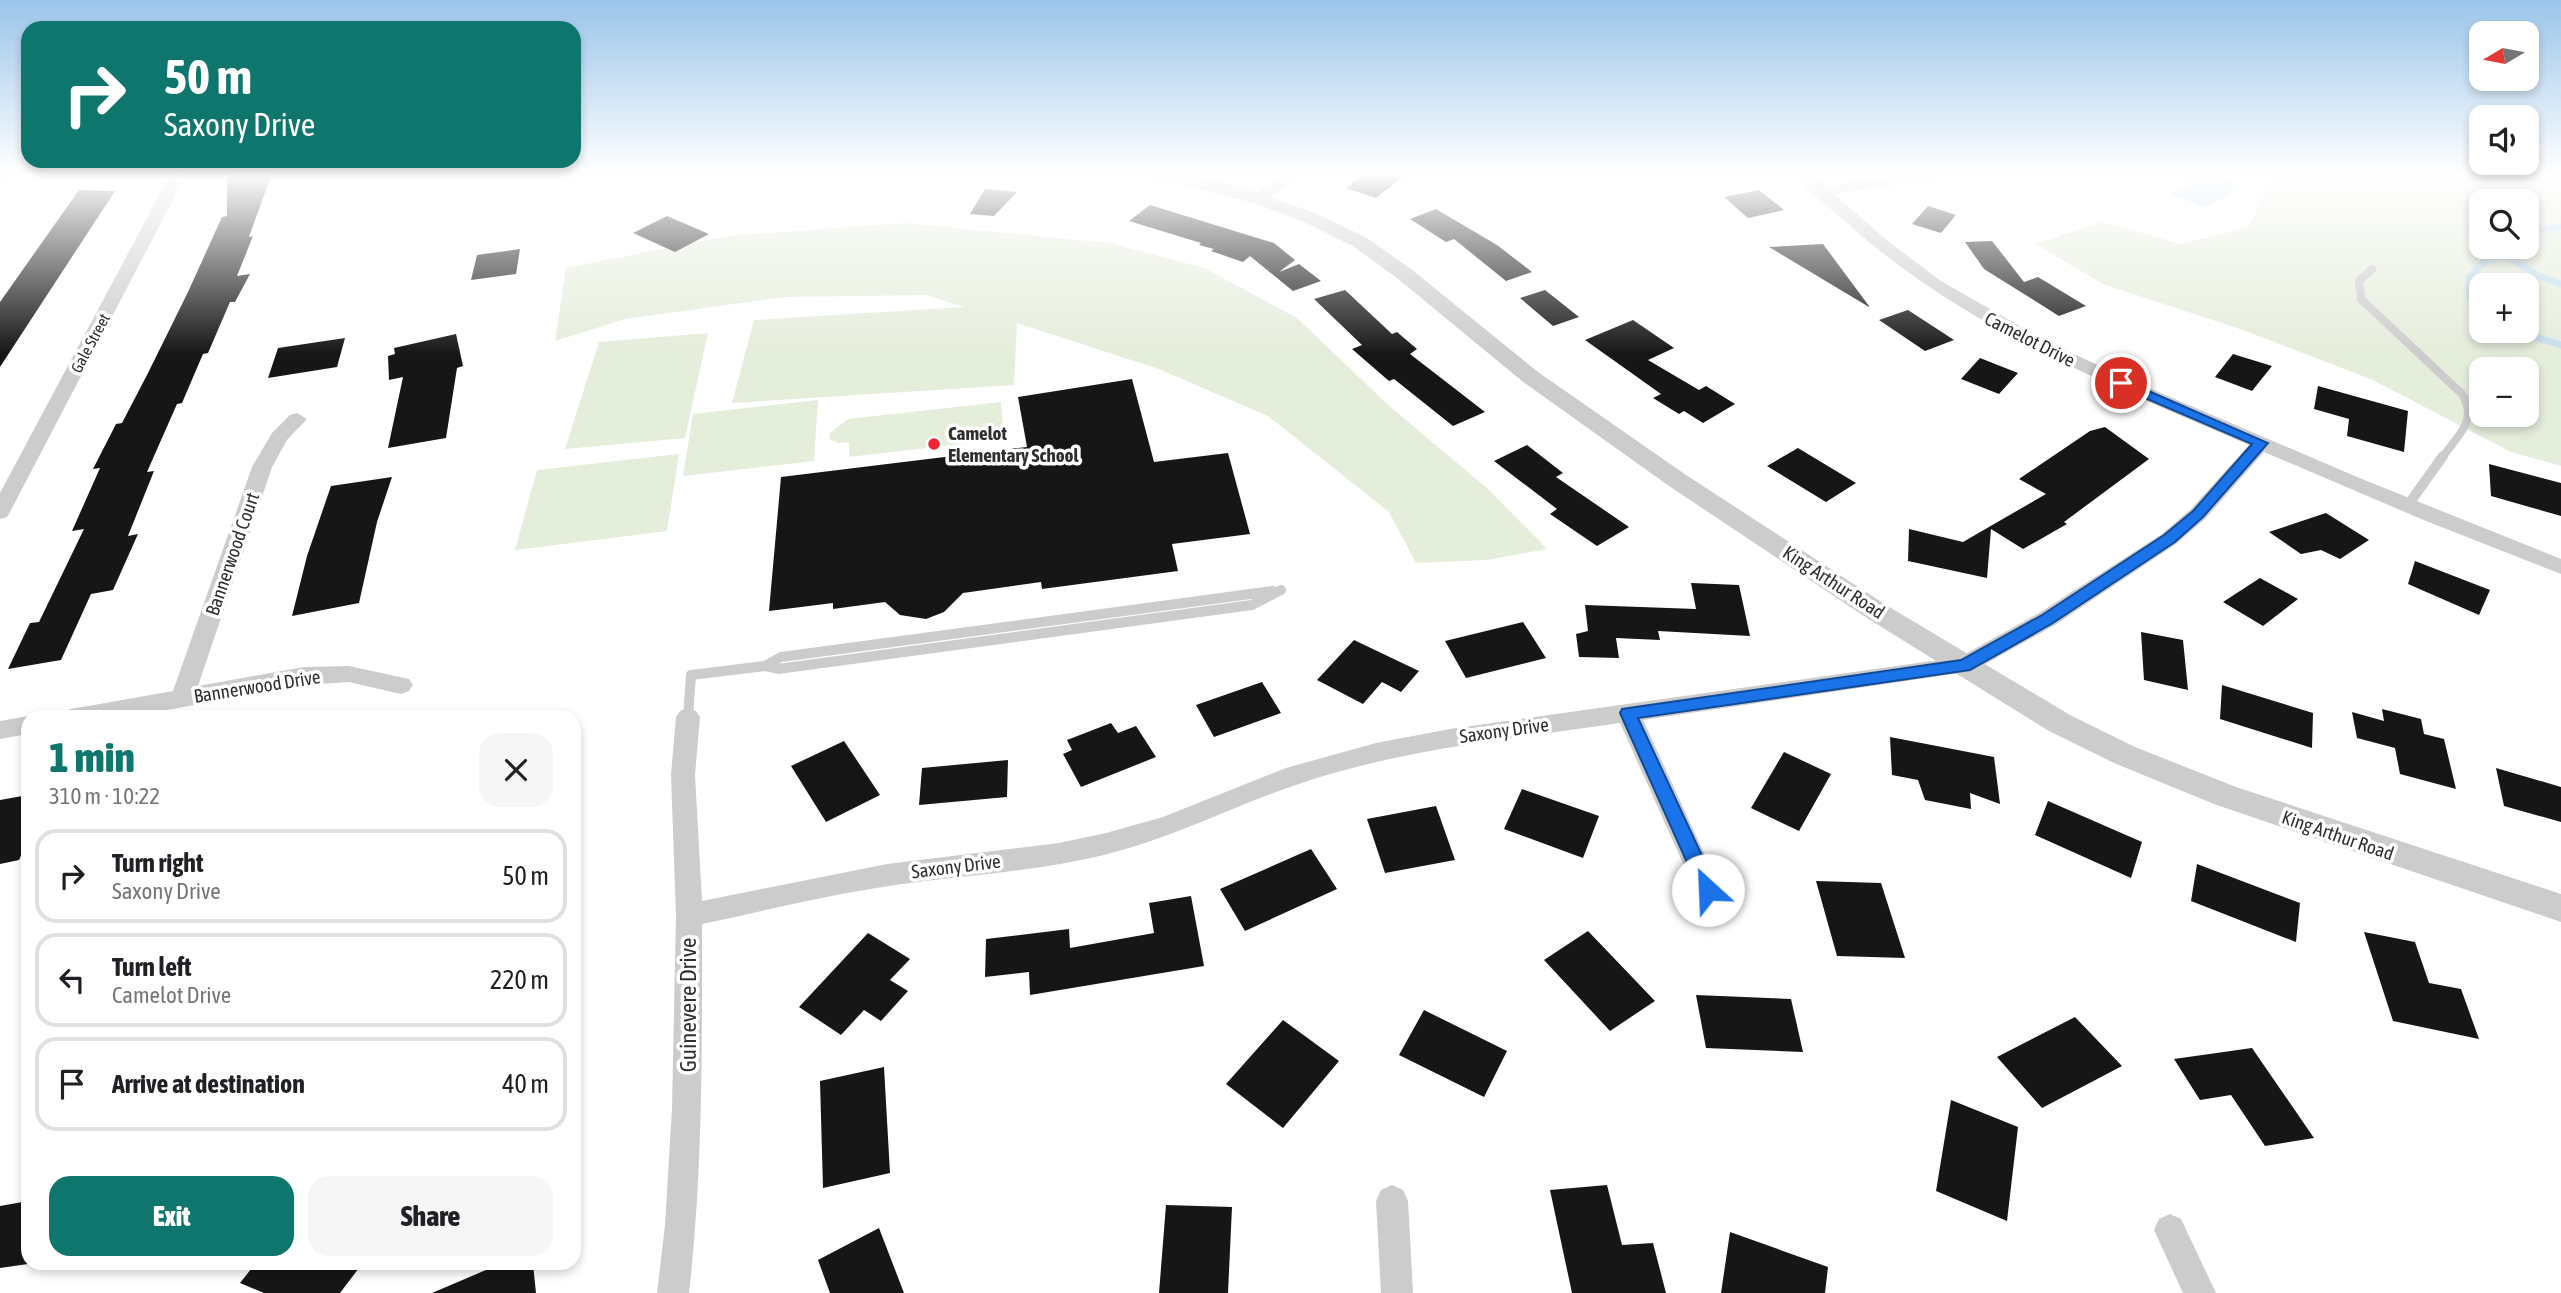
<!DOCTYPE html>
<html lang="en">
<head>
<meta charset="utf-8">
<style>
	:root { --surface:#fff; --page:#f6f6f6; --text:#202124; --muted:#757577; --line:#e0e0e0; --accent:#0f766e }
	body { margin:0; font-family:"Asap Condensed",sans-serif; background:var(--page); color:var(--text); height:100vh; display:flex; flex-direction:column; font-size:26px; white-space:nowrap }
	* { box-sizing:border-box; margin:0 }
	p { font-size:23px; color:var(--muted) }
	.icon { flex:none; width:38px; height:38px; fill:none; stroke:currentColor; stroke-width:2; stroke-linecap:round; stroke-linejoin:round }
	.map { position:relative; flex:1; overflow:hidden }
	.side { position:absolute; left:21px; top:710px; width:560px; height:560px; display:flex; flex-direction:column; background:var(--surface); border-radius:21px; box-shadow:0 4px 10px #0003 }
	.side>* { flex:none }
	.hud { position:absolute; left:21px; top:21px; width:560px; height:147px; border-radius:21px; box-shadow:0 4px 10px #0003; background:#0f766e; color:#fff; overflow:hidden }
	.needle { width:46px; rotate:260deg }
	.fabs { position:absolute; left:2469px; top:21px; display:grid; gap:14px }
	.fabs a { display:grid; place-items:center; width:70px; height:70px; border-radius:14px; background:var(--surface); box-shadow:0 4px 10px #0003; font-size:35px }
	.pin { position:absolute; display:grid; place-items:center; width:60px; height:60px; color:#fff; margin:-30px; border:4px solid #fff; border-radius:50%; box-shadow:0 2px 7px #0007 }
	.me { position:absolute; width:77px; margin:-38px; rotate:335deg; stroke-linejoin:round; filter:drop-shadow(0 0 5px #0008) }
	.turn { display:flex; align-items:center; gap:24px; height:147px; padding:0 28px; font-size:32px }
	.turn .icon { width:91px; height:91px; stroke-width:2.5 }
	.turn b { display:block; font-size:49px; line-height:60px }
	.round { display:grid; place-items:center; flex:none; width:74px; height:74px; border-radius:21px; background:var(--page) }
	.headline { display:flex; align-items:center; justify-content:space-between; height:119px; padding:0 28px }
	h1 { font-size:42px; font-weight:800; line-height:52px; color:var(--accent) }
	.action { display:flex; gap:14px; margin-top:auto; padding:14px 28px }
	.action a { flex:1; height:80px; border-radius:21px; background:var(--accent); color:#fff; font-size:28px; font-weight:800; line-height:80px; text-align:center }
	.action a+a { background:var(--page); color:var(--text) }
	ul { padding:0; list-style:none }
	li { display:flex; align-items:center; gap:21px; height:94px; margin:0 14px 10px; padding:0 14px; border:4px solid var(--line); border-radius:21px }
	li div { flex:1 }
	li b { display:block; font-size:26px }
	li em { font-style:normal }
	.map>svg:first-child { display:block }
</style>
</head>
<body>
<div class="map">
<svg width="2561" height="1293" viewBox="0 0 2561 1293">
	<rect width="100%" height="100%" fill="#fff"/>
	<!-- green -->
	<path fill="#e5eddb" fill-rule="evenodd" d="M2266 173H2561V466L2511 452 2373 380 2243 330 2103 284 2035 244 2102 222 2181 244 2249 227 2272 176ZM2482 201H2527V247H2482ZM2482 285H2527V331H2482ZM2482 369H2527V415H2482Z
		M905 223 1110 243 1204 268 1297 318 1386 403 1490 491 1547 549 1487 560 1416 563 1389 512 1268 416 1159 369 1017 323 1014 385 732 403 754 320 964 307 927 295 784 297 625 319 555 341 566 268 727 236Z
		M708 333 685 438 565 449 599 342Z
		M818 400 814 461 683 476 693 414Z
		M1001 402 1004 439 849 457V442L838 443 829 439 830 433 848 419Z
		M679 454 667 531 515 550 537 470Z"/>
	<!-- water -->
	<path fill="#c6deee" d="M2170 173H2212L2244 186 2206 208 2171 194 2191 182Z"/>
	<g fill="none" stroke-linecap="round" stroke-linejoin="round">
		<!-- stream -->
		<path stroke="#c6deee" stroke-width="7" d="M2527 232 2561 227
			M2511 247 2505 255 2539 276 2561 284
			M2482 306 2470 297 2469 277 2485 261 2505 255
			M2516 331 2561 345"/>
	</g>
	<!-- building -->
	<path fill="#161616" d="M247 173H272L249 237 253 236 237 276 250 274 235 302H230L208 353 203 354 182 403 177 404 147 472 154 471 128 536 138 534 113 590 91 594 61 660 8 669 30 623 39 622 84 529 72 531 100 468 93 469 116 424 122 423 148 373 188 292 222 217 227 216V177Z
		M1365 173H1408L1376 198 1346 188Z
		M985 189 1017 192 994 216 970 214Z
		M79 190 115 191 0 367V302Z
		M1759 190 1784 210 1748 218 1724 197Z
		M1150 205 1274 243 1295 260 1279 272 1299 264 1321 281 1293 291 1250 256 1243 262 1211 251 1214 249 1199 245 1201 243 1129 221Z
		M1928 206 1956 215 1941 233 1912 224Z
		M1436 209 1497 245 1532 272 1506 281 1454 239 1446 242 1410 219Z
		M667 216 709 234 675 252 633 233Z
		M1992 241 2024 282 2038 277 2086 306 2059 316 1984 269 1965 242Z
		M1823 244 1869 306V307L1769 247Z
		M520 249 516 274 471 280 477 255Z
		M1345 290 1392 334 1397 332 1417 349 1410 354 1485 412 1453 426 1394 379 1389 381 1352 349 1362 345 1314 299Z
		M1545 290 1579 317 1553 326 1520 298Z
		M1908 310 1954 340 1925 351 1879 320Z
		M1633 320 1674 348 1648 360 1699 390 1706 386 1735 404 1703 423 1684 411 1679 414 1653 398 1661 394 1585 340Z
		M456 334 463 366 457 368 446 438 388 448 403 377 389 380 388 356 395 354 394 348Z
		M345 338 337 367 268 378 278 348Z
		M2233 354 2272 366 2252 391 2215 377Z
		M1980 358 2018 373 1999 394 1961 379Z
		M1132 379 1154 462 1228 453 1250 534 1172 544 1178 571 1042 589 1041 582 963 593 944 612 926 619 900 615 885 602 833 609V603L769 611 781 477 1027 447 1018 397Z
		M2318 386 2408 411 2404 452 2347 436 2349 419 2314 409Z
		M2105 427 2149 459 2064 522 2067 524 2023 549 1991 529 1987 578 1908 561 1909 529 1963 542 2046 494 2019 479 2090 431Z
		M1527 445 1563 473 1556 477 1629 527 1597 546 1550 514 1557 509 1494 461Z
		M1798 448 1856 483 1826 502 1767 466Z
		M2489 464 2561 483V516L2491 496Z
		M392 477 377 522 359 603 292 616 307 556 331 486Z
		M2326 513 2369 540 2340 559 2321 550 2301 554 2269 532Z
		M2415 561 2490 590 2479 615 2408 584Z
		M2260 578 2298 599 2263 626 2223 602Z
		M1691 583 1739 585 1750 636 1658 631 1660 640 1616 638 1619 658 1579 657 1576 634 1588 631 1585 605 1696 609Z
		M1523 622 1546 658 1466 678 1445 641Z
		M2141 632 2183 640 2188 690 2144 680Z
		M1354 640 1419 671 1401 692 1382 682 1363 704 1317 680Z
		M1262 682 1281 713 1214 737 1196 705Z
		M2222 685 2313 713 2312 748 2220 719Z
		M2382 709 2421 719 2424 734 2444 739 2456 789 2400 774 2395 748 2357 738 2352 712 2384 721Z
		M1111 723 1118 733 1136 726 1156 757 1081 787 1063 754 1072 750 1067 740Z
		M1890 737 1994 757 2000 804 1970 793 1971 809 1925 800 1918 780 1892 775Z
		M844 741 880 795 826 822 791 766Z
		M1784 752 1831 774 1799 831 1751 808Z
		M1008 760 1007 797 919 805 922 768Z
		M2496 768 2561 787V822L2504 806Z
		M1522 789 1599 816 1583 858 1504 829Z
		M28 795V840L19 860 0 864V800Z
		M2048 801 2142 842 2131 878 2035 835Z
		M1436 806 1455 860 1385 873 1367 819Z
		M1311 849 1337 889 1245 931 1220 889Z
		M2197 864 2300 903 2296 942 2191 901Z
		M1816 881 1881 883 1905 958 1837 956Z
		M1191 896 1204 966 1030 995 1029 972 985 977 986 939 1069 929 1070 948 1154 933 1149 903Z
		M1588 931 1655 1001 1610 1031 1544 960Z
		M2364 932 2415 942 2429 983 2461 989 2479 1039 2393 1021Z
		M868 933 910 959 890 980 908 991 881 1021 864 1010 841 1035 799 1007Z
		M1696 995 1791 999 1803 1052 1706 1048Z
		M1424 1010 1507 1051 1484 1097 1399 1055Z
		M2075 1017 2122 1066 2042 1108 1997 1057Z
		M1283 1020 1339 1061 1283 1128 1226 1084Z
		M2252 1048 2314 1138 2265 1146 2231 1095 2200 1100 2174 1059Z
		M884 1067 890 1173 823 1188 820 1081Z
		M1951 1100 2018 1127 2007 1221 1936 1191Z
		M1607 1185 1622 1245 1653 1243 1666 1293H1572L1550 1190Z
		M28 1201V1264L0 1268V1206Z
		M1166 1205 1232 1207 1228 1293H1159Z
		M879 1228 904 1293H830L818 1260Z
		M1730 1232 1828 1267 1825 1293H1721Z
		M255 1264H362L340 1293H264L240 1283Z
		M500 1264H533L536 1293H432Z"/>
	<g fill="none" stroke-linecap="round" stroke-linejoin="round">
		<!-- service-far1 -->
		<path stroke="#ccc" stroke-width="8" d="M2372 269 2359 281 2361 299 2462 394C2479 420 2457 436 2442 458"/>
		<!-- service -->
		<path stroke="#ccc" stroke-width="10" d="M2408 505 2443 456
			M765 666 781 657 1273 591
			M688 717 691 675 765 666 778 669 1252 605 1281 590"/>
		<!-- minor -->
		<path fill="#ccc" fill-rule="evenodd" d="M171 173H187L10 512 7 517 0 519V493Z
			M1286 173H1305L1266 201H1254L1252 198 1254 195Z
			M1793 173H1810L1825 186 1908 173H1948L1940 178 1834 194 1889 242 1941 281 2046 341 2119 375 2357 477 2561 559V574L2426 521 2264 452 2205 519 2176 544 2055 625 1973 671 1643 720 1721 890 1717 898 1708 901 1699 898 1695 890 1620 723C1510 739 1398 749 1293 786 1229 808 1170 839 1104 855 1034 872 961 875 889 886 827 895 764 911 702 924 702 1047 703 1170 689 1293H657L665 1225 672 1109 676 915 671 775 676 717 680 711 688 708 696 711 700 717 695 775 702 901 887 864 1059 843 1106 833 1163 817 1286 768 1376 743 1450 729 1960 657 2039 613 2162 534 2191 509 2249 445C2106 383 1966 329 1848 224 1830 208 1809 192 1793 173Z
			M297 413 307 419 287 440 272 467 198 686 304 667 349 666 409 679 413 685 409 691 401 694 349 682 304 685 123 718H59L63 712 71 709 173 691 252 467 272 433 290 415Z
			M28 716 33 718H28V734L0 739V721Z
			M1392 1185 1403 1190 1408 1201 1413 1293H1381L1376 1201 1381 1190Z
			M2170 1214 2181 1219 2216 1293H2183L2154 1230 2159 1219Z"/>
		<!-- tertiary -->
		<path fill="#ccc" fill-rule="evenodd" d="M0 173H24L22 177 0 181Z
			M1146 173H1185L1241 187 1318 214 1367 238 1411 269 1538 372 1686 475 1886 605 2070 715 2135 747 2236 787 2561 894V922L2214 804 2114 763 2049 731 1867 618 1669 486 1522 381 1397 278 1353 246 1304 222 1254 203 1148 177Z"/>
	</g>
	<!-- sky -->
	<linearGradient id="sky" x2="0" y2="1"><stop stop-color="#9ac5ea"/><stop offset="0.49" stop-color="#fff"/><stop offset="1" stop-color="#fff" stop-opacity="0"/></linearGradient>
	<rect width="2561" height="354" fill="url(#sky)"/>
	<!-- route -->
	<path fill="#1a73e8" stroke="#114b97" stroke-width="2" d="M2121 379 2268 443 2203 517 2175 542 2053 623 1970 670 1638 718 1718 890 1715 896 1708 898 1702 896 1620 713 1622 709 1961 660 2042 615 2164 535 2193 511 2252 444 2117 386 2115 383Z"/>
	<!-- markers -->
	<circle fill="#f22431" stroke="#fff" stroke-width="2.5" cx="934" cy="444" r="7"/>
	<g text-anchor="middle" stroke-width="7" stroke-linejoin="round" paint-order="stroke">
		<!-- far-street labels -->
		<g font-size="16" fill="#2f2f2f" stroke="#fff">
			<text transform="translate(90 343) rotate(-62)" y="6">Gale Street</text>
		</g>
		<!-- street labels -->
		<g font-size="19" fill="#2f2f2f" stroke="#fff">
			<text transform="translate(2030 339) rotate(27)" y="7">Camelot Drive</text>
			<text transform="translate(232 554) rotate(-71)" y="7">Bannerwood Court</text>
			<text transform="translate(1834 582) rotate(33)" y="7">King Arthur Road</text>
			<text transform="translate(257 686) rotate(-9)" y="7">Bannerwood Drive</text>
			<text transform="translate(1504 730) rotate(-8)" y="7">Saxony Drive</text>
			<text transform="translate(2338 835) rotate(19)" y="7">King Arthur Road</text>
			<text transform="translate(956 866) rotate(-7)" y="7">Saxony Drive</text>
		</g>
		<!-- poi labels -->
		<g font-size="19" font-weight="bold" fill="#2f2f2f" stroke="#fff" text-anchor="start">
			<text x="948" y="440">Camelot<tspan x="948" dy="22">Elementary School</tspan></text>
		</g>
		<!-- near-street labels -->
		<g font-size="23" fill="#2f2f2f" stroke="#fff">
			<text transform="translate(688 1005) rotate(-90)" y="8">Guinevere Drive</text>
		</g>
	</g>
</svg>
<div class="fabs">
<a><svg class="needle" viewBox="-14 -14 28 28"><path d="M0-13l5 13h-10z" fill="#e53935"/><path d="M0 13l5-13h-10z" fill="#757577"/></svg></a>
<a><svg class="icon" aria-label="sound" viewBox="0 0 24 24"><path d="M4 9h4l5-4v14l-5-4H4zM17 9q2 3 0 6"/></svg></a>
<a><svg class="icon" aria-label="search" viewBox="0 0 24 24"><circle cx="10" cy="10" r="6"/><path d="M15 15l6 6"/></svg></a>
<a>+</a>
<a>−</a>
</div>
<div class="pin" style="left:2121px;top:383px;background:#d93025"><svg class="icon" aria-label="arrive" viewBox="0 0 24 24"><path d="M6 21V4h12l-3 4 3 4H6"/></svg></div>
<svg class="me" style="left:1708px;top:890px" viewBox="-20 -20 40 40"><circle r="19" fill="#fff"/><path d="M0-13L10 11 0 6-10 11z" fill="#1a73e8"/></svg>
<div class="hud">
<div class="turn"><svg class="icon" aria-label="right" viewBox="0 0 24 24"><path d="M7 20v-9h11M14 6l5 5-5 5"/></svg><div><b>50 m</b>Saxony Drive</div></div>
</div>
<section class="side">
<div class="headline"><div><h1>1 min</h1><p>310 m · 10:22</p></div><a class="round"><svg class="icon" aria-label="close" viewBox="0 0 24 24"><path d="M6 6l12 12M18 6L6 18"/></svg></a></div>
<ul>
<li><svg class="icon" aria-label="right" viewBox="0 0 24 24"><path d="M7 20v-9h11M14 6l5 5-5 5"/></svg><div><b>Turn right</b><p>Saxony Drive</p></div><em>50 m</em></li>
<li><svg class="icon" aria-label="left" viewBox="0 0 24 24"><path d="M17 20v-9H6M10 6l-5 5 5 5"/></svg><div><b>Turn left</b><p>Camelot Drive</p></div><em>220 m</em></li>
<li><svg class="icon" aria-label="arrive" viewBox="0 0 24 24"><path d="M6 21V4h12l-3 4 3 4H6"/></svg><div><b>Arrive at destination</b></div><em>40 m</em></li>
</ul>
<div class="action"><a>Exit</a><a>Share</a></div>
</section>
</div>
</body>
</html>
